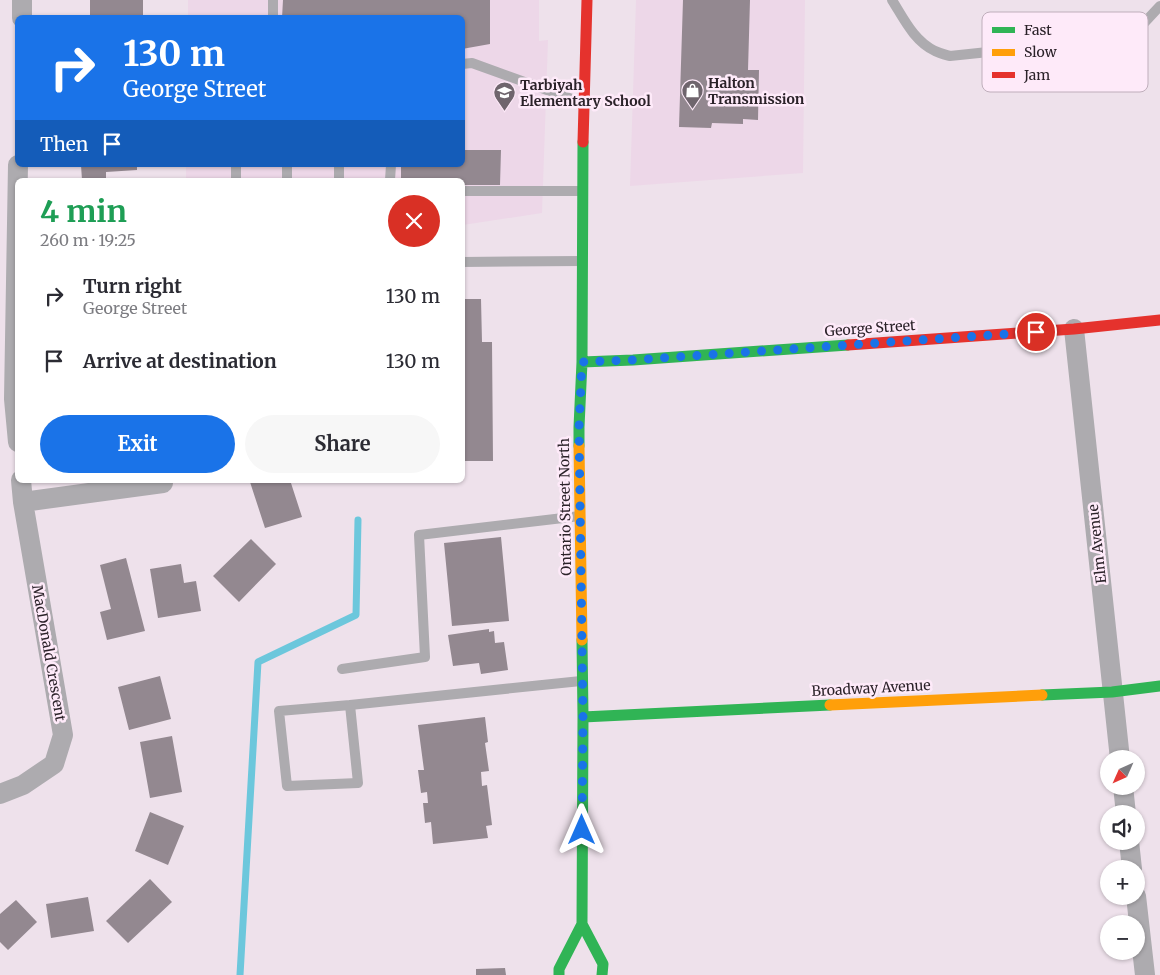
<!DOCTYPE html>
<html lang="en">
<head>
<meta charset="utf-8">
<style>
	:root { --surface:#fff; --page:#f7f7f7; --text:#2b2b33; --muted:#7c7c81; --accent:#1a73e8 }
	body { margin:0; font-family:Merriweather,serif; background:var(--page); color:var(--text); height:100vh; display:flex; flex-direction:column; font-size:19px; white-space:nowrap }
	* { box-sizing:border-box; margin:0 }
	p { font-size:16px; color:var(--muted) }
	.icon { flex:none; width:28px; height:28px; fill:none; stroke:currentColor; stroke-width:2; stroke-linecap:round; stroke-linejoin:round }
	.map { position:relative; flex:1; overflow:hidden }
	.drawer { position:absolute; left:15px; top:178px; width:450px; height:305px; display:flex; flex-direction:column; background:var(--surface); border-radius:8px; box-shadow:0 1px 4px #0004 }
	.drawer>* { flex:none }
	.guide { position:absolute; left:15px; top:15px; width:450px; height:152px; border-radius:8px; box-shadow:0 1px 4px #0004; background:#1a73e8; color:#fff; overflow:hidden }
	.needle { width:32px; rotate:225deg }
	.tools { position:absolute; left:1100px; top:750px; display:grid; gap:10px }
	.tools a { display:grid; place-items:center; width:45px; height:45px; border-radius:50%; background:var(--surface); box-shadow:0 1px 4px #0004; font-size:25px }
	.pin { position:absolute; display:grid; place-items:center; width:42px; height:42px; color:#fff; margin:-21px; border:2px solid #fff; border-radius:50%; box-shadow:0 1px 5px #0007 }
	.me { position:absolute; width:55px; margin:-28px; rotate:0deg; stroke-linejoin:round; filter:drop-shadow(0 0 4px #0008) }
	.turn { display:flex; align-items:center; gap:18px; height:105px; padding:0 25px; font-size:22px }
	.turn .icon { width:65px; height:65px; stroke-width:2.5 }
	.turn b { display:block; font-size:35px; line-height:42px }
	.then { display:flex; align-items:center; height:48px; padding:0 25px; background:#0003; gap:10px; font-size:19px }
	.round { display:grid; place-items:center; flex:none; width:52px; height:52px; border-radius:26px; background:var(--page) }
	.headline { display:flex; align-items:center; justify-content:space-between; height:85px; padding:0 25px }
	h1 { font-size:30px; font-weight:700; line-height:38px; color:#1e9e55 }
	.button { display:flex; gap:10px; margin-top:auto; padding:10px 25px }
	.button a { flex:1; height:58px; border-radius:30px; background:var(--accent); color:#fff; font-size:20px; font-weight:700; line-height:58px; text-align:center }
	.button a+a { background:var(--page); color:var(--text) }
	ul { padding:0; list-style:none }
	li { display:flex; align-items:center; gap:15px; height:65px; padding:0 25px }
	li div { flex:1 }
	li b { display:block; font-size:19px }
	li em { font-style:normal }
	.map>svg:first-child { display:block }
</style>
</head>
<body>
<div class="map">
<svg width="1160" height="975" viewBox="0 0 1160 975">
	<rect width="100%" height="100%" fill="#eee1eb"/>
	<!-- built -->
	<path fill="#edd7e8" d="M188 0H539V41L548 40 542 213 463 225 462 180H186V165H462V18L188 17Z
		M636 0H805L803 173 630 186Z"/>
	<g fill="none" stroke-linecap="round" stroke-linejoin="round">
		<!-- stream -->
		<path stroke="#6cc7dc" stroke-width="7" d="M240 975 258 662 356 615 358 520"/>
	</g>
	<!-- building -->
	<path fill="#938890" d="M90 0H143V18H90Z
		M283 0H490V44L462 49V18H282Z
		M683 0H750L748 70H759L758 120 743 119V124L712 123 711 128 679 127Z
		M462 150H501L500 185H462V180H401V165H462Z
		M81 165H137V170L106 172V180H82Z
		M462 299H481L482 342H492L493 461H462Z
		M257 480H290L302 517 265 528 250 482Z
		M501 537 509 621 452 626 444 543Z
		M251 539 276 564 239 602 213 576Z
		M126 558 145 631 107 640 100 612 111 609 100 565Z
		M181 564 184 583 196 581 201 611 158 618 150 569Z
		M489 629V632L494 631 495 643 504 642 508 670 481 674 479 663 453 666 448 635Z
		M160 676 171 719 129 730 118 687Z
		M485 717 488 742 485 743 489 771 481 772 482 786 487 785 492 825 486 826 488 838 433 844 431 822 425 823 423 803H428L427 792 421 793 418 770H424L418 725Z
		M172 736 182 792 150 798 140 742Z
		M150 812 184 826 168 865 135 851Z
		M150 879 172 902 128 943 106 921Z
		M88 897 94 931 51 938 46 904Z
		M16 900 37 922 8 950 0 942V914Z
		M505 968 506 975H476V969Z"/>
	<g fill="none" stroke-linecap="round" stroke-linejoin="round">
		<!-- lane -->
		<path stroke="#adabaf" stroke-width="10" d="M892 0C904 19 914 41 935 51 940 53 945 55 950 56L1131 37 1160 6
			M273 18V0
			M462 64 472 63 583 103
			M236 165V180
			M287 165V180
			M339 180V165
			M390 180 391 165
			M462 191H581
			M462 262 581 261
			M342 669 425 657 419 535 580 516
			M350 705 358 783 287 786 279 711 350 705 581 681"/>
		<!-- street -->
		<path stroke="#adabaf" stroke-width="20" d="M22 18V0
			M1074 329 1120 759
			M18 442 14 399 18 165
			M23 502 163 483
			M1123 786 1126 814
			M0 794 23 785 54 764 63 735 23 502 21 480
			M1129 841 1132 869
			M1136 896 1145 975"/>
		<!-- fast -->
		<path stroke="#30b455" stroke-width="11" d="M582 362 633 360 848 345
			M579 446V427L582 362 583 142
			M1042 695 1112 692 1160 686
			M583 717 830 705
			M582 924 603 964 602 975
			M559 975V969L582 924 583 717 582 640"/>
		<!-- slow -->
		<path stroke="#ff9f0a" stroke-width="11" d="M579 446 582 640
			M830 705 1042 695"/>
		<!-- jam -->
		<path stroke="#e5322d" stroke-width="11" d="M583 142 587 0
			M848 345 1074 329 1160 320"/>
	</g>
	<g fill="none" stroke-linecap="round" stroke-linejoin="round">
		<!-- route -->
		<path stroke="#1a73e8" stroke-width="9" stroke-dasharray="0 16.2" d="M582 830 583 717 579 428 582 362 633 360 1036 332"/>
	</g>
	<!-- icons -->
	<defs>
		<symbol id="shop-pin" viewBox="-11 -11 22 30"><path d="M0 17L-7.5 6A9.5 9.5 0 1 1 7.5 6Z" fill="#6f656d" stroke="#feeaf9"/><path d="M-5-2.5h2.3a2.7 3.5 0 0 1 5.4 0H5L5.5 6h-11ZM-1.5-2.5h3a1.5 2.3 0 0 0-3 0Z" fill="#fff"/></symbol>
		<symbol id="school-pin" viewBox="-11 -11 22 30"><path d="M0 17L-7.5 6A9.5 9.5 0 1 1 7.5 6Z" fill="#6f656d" stroke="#feeaf9"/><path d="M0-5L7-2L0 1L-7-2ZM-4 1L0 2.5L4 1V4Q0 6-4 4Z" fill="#fff"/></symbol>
	</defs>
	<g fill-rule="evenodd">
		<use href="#shop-pin" x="680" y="78" width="25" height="34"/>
		<use href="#school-pin" x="492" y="80" width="25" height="34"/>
	</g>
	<g text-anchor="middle" stroke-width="5" stroke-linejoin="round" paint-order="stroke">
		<!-- poi labels -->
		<g font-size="14" font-weight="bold" fill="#2b2229" stroke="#feeaf9" text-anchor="start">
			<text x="708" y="88">Halton<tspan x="708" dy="16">Transmission</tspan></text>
			<text x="520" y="90">Tarbiyah<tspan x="520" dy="16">Elementary School</tspan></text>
		</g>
		<!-- street labels -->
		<g font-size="14" fill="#2b2229" stroke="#feeaf9">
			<text transform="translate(870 328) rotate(-4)" y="5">George Street</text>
			<text transform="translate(565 507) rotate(-91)" y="5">Ontario Street North</text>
			<text transform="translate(1097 544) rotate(-96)" y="5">Elm Avenue</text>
			<text transform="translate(49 653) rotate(80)" y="5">MacDonald Crescent</text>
			<text transform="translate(871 688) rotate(-3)" y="5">Broadway Avenue</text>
		</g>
	</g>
	<!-- legend -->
	<rect x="982" y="12" width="166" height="80" rx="8" fill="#feeaf9" stroke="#bfaebb" stroke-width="1"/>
	<rect x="992" y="27" width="23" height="6" fill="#30b455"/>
	<rect x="992" y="49" width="23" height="7" fill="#ff9f0a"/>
	<rect x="992" y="72" width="23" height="6" fill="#e5322d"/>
	<g font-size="14" fill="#2b2229">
		<text x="1024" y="35">Fast</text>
		<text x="1024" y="57">Slow</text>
		<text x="1024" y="80">Jam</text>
	</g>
</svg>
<div class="tools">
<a><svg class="needle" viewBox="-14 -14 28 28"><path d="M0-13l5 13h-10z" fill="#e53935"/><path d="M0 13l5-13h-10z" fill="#7c7c81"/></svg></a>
<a><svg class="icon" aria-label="sound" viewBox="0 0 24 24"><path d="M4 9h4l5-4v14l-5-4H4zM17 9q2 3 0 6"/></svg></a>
<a>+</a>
<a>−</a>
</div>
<div class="pin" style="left:1036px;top:332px;background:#d93025"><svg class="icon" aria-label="arrive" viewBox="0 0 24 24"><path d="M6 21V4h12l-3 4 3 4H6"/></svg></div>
<svg class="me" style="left:582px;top:830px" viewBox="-20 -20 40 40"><path d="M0-17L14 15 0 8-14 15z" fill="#1a73e8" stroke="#fff" stroke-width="4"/></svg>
<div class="guide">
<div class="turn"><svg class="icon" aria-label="right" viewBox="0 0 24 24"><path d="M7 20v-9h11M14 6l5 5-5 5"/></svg><div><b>130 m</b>George Street</div></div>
<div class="then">Then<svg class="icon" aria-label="arrive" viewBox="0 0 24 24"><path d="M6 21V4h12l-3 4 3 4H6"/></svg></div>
</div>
<section class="drawer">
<div class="headline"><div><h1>4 min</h1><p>260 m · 19:25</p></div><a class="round" style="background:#d93025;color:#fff"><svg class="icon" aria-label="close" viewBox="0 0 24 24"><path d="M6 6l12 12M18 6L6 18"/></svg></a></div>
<ul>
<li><svg class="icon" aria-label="right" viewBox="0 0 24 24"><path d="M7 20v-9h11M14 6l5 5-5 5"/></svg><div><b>Turn right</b><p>George Street</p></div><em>130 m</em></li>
<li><svg class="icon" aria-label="arrive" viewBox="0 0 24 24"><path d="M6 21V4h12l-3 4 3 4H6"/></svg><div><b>Arrive at destination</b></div><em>130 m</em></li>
</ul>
<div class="button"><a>Exit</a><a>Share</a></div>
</section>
</div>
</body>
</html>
